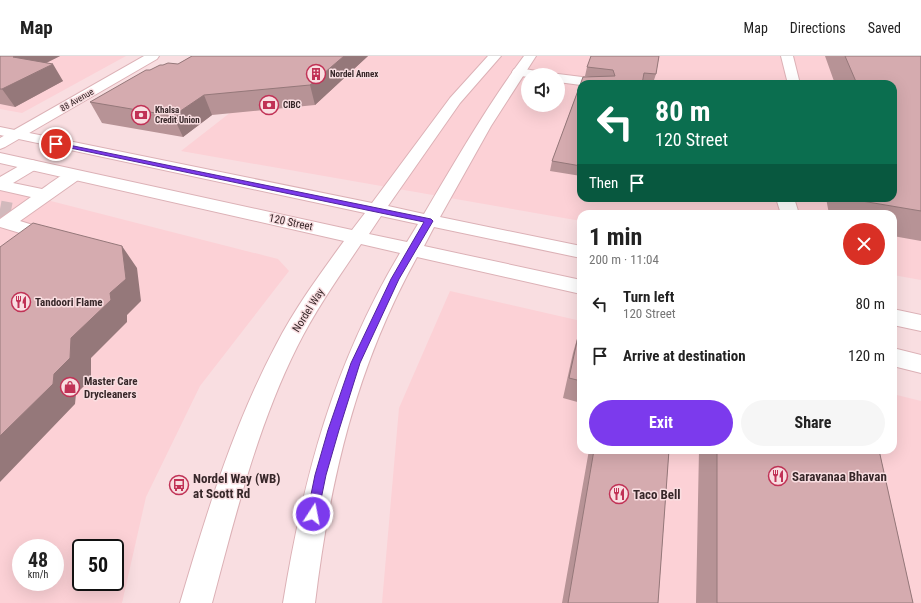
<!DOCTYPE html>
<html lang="en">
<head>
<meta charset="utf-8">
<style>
	:root { --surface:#fff; --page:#f6f6f6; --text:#222; --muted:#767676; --line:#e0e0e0; --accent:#7c3aed }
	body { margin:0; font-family:"Roboto Condensed",sans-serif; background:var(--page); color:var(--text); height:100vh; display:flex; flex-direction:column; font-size:15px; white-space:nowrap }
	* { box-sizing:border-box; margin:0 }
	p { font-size:13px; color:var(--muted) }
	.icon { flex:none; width:22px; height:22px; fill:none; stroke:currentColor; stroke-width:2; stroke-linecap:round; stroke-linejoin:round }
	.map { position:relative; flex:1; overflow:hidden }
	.side { position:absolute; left:577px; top:154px; width:320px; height:244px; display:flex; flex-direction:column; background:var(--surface); border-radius:12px; box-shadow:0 4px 16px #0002 }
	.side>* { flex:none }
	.banner { position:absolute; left:577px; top:24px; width:320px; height:122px; border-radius:12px; box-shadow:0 4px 16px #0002; background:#0b6e4f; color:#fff; overflow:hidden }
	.buttons { position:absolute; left:521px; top:12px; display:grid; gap:8px }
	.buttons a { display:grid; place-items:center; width:44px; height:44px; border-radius:50%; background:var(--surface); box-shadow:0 4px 16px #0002; font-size:20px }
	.speed { position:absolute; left:12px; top:483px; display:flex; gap:8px; font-size:20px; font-weight:700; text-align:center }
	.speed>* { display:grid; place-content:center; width:52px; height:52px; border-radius:50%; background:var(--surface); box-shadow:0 4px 16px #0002; line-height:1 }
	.speed small { font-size:10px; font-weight:400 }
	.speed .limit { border:2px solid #111; border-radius:6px; background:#fff; color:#111 }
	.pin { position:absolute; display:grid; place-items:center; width:34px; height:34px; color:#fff; margin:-17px; border:2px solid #fff; border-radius:50%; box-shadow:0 1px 4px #0007 }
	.me { position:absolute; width:44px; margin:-22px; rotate:11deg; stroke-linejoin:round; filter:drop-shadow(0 0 3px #0008) }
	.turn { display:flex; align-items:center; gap:14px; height:84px; padding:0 12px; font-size:18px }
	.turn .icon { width:52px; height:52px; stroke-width:2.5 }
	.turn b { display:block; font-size:28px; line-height:34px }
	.then { display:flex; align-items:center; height:38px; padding:0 12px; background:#0003; gap:8px; font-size:15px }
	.round { display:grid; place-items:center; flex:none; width:42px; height:42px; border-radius:21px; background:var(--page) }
	.head { display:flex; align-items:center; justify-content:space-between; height:68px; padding:0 12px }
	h1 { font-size:24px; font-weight:700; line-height:30px }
	.primary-button { display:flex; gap:8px; margin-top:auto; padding:8px 12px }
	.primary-button a { flex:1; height:46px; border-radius:24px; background:var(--accent); color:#fff; font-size:16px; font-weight:700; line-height:46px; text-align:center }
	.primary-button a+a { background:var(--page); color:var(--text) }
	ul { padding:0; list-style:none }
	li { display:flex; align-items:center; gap:12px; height:52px; padding:0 12px }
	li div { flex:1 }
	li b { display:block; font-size:15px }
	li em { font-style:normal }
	header { display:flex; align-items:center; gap:24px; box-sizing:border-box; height:56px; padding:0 20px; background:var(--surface); border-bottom:1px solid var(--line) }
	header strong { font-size:19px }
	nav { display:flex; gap:22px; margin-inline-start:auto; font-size:14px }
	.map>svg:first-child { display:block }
</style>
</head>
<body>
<header>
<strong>Map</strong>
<nav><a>Map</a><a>Directions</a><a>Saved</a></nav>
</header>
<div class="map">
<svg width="921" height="547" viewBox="0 0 921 547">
	<rect width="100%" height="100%" fill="#f9dee1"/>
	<!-- built -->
	<path fill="#fcd1d6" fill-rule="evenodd" d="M0 0H126L22 57 0 53Z
		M247 0H893L921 52V224L893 219V158H581V165L181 95 294 7ZM528 19H558V49H528ZM581 28H893V142H581Z
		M0 132 278 203 289 215 200 330 146 441 122 547H0ZM21 492H55V526H21ZM81 492H115V526H81Z
		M450 235 581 265V394H893V338L921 345V547H382L399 352Z"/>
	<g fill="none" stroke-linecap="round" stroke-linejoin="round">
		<!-- minor-tunnel -->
		<path stroke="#d2b9bc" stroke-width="17" stroke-dasharray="17 8" stroke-linecap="butt" d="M0 153 11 155"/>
		<defs>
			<path id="minor" d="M144 0H159L157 3 5 91 0 93V82Z
				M781 0H793L800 28H788Z
				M518 12 543 16 545 19H528V21L514 19 512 16 514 13Z
				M558 18 606 24 611 25 612 28 581 29 558 26V19H555Z
				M32 104 38 106 40 109 38 112 13 127 42 133C53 126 67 112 81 116L83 119 81 122 20 165 36 170 39 174 36 178 30 180 0 171V163L31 141 0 134V121L26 106Z
				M776 142H794L799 158H781Z"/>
			<path id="major" d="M488 0H501L460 47 388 150 424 158C456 104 487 50 524 0H536L491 70 440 161 581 190V202L434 171 424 190 581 224V238L417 201C356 311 330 423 315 547H283C304 419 333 310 400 197L361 188C338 222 315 255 297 291 257 371 235 461 212 547H180C206 459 233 370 276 289 295 252 320 218 344 185L0 107V97L352 174 365 157 0 79V71L372 147 450 42ZM381 160 418 168 407 186 369 178Z
				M893 253 921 259V275L893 269Z
				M893 292 921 299V317L893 310Z"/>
		</defs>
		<!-- minor casing -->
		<use href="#minor" stroke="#dcb1b6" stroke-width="2"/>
		<!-- major casing -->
		<use href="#major" stroke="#dcb1b6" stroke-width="2"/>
		<!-- minor -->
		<use href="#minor" fill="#fff" fill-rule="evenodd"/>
		<!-- major -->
		<use href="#major" fill="#fff" fill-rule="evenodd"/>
	</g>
	<!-- wall -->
	<path fill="#b79396" d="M0 0H60L46 7 63 25 15 51 0 48Z
		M192 0H368L315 49 212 59 183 81 102 67 90 46 150 14 163 9 178 8Z
		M591 0H659L656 18 653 27 642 26V28H581V120L550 115 552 105 583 21H591L585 20 587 11Z
		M825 0H921V185L893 180V158H829L826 142H893V28H835Z
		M579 276 581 277V347L563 342 573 297Z
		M589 394H669L658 547H562Z
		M699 394H879L913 547H696Z"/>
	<!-- shaded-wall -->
	<path fill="#95787a" d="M15 0H60L24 18 13 1Z
		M344 0H368L315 49 310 29Z
		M53 8 63 25 15 51 2 33Z
		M204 39 212 59 183 81 173 60Z
		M122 190 137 212 141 245 127 259V266L91 302V323L76 338 75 348 0 426V380L71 282 110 237Z"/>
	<!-- building -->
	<path fill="#d5abaf" stroke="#95787a" d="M0 0H15L13 1 53 8 2 33H0Z
		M192 0H344L310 29 204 39 173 60 90 46 146 14H150L160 9H163L168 7 178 8Z
		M591 0H659L656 18 644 17 642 28H581V110L552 105 583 21 615 20 613 14 587 11Z
		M845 0H921V155L850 143V142H893V28H857Z
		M33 167 122 190 126 223 110 237 111 244 71 282 70 302 54 318 53 328 0 380V191Z
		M579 276 581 277V325L569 322Z
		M594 394H669L658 547H568Z
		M717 394H879L913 547H717Z"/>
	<!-- route -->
	<path fill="#7c3aed" stroke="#51269a" d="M54 86 431 163 433 165 399 223 360 307 339 374 326 419 317 463 313 464 309 463 307 458 315 419 328 374 351 307 391 223 424 166 56 89 53 88Z"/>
	<!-- icons -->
	<defs>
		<symbol id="building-ring" viewBox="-11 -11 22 22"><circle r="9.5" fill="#f9dee1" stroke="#c13256" stroke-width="1.5"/><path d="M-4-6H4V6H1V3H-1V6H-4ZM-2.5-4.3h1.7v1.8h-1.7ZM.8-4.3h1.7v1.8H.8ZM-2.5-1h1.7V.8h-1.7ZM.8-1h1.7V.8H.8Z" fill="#c13256"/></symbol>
		<symbol id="bank-ring" viewBox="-11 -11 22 22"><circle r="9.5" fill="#f9dee1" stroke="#c13256" stroke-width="1.5"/><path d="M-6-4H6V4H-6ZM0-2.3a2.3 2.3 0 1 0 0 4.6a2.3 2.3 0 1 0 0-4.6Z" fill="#c13256"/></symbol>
		<symbol id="restaurant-ring" viewBox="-11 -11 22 22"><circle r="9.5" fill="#f9dee1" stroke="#c13256" stroke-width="1.5"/><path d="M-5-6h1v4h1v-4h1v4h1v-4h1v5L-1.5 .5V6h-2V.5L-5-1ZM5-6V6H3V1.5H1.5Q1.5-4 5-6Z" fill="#c13256"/></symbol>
		<symbol id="shop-ring" viewBox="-11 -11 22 22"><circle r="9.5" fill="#f9dee1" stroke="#c13256" stroke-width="1.5"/><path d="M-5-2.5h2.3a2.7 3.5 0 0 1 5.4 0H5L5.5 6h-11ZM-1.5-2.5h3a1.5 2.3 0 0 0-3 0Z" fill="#c13256"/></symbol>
		<symbol id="bus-ring" viewBox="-11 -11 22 22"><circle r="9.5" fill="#f9dee1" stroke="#c13256" stroke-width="1.5"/><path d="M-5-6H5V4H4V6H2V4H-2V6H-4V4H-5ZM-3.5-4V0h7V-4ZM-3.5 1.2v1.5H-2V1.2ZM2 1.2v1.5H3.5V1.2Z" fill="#c13256"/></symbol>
	</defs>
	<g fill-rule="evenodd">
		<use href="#building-ring" x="305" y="7" width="22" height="22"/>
		<use href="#bank-ring" x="258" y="38" width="22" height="22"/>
		<use href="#bank-ring" x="130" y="48" width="22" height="22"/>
		<use href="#restaurant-ring" x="10" y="235" width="22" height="22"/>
		<use href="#shop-ring" x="59" y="320" width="22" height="22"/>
		<use href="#restaurant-ring" x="767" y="409" width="22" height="22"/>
		<use href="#bus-ring" x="168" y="418" width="22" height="22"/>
		<use href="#restaurant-ring" x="608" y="427" width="22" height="22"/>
	</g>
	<g text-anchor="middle" stroke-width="3" stroke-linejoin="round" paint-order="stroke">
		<!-- far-poi labels -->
		<g font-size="9" font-weight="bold" fill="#372729" stroke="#f9dee1" text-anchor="start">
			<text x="330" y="21">Nordel Annex</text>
			<text x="283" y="52">CIBC</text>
			<text x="155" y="57">Khalsa<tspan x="155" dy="10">Credit Union</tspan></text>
		</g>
		<!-- far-street labels -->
		<g font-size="9" fill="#372729" stroke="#f9dee1">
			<text transform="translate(77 44) rotate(-30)" y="3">88 Avenue</text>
		</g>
		<!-- street labels -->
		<g font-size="11" fill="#372729" stroke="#f9dee1">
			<text transform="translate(291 166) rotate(12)" y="4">120 Street</text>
			<text transform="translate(308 254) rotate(-58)" y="4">Nordel Way</text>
		</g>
		<!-- poi labels -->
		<g font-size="11" font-weight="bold" fill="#372729" stroke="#f9dee1" text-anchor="start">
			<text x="35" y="250">Tandoori Flame</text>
			<text x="84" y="329">Master Care<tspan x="84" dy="13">Drycleaners</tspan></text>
		</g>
		<!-- near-poi labels -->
		<g font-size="13" font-weight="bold" fill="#372729" stroke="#f9dee1" text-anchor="start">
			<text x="792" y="425">Saravanaa Bhavan</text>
			<text x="193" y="427">Nordel Way (WB)<tspan x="193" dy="15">at Scott Rd</tspan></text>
			<text x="633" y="443">Taco Bell</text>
		</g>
	</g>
</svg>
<div class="buttons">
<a><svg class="icon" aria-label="sound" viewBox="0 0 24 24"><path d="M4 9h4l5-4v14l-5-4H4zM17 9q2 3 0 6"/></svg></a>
</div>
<div class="speed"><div>48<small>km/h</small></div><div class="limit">50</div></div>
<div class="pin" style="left:56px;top:88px;background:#d93025"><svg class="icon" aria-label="arrive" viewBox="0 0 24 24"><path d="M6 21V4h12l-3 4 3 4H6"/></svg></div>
<svg class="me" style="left:313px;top:458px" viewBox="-20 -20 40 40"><circle r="17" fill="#7c3aed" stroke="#fff" stroke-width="3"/><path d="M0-11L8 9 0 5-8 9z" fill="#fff"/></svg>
<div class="banner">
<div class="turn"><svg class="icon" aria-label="left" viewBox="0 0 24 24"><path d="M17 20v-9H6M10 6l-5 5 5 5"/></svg><div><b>80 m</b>120 Street</div></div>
<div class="then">Then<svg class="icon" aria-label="arrive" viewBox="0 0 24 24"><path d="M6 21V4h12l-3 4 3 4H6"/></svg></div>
</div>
<section class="side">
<div class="head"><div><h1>1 min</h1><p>200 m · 11:04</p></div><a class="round" style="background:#d93025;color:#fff"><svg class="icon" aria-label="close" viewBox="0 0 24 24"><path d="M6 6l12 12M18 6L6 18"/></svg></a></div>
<ul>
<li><svg class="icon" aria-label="left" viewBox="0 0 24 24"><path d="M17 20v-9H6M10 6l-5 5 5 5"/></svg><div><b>Turn left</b><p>120 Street</p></div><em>80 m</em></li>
<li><svg class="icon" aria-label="arrive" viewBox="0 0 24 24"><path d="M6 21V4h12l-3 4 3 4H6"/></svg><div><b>Arrive at destination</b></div><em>120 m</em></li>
</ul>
<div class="primary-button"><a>Exit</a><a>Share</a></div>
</section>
</div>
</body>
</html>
